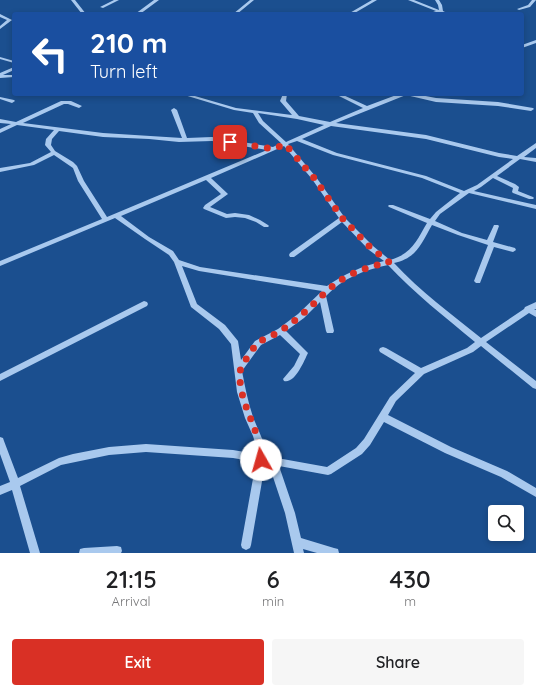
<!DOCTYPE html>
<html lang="en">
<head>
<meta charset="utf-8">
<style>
	:root { --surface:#fff; --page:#f6f6f6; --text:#202124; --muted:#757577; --accent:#d93025 }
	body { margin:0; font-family:Quicksand,sans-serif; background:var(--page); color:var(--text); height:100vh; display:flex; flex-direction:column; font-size:15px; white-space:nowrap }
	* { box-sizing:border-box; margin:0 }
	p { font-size:13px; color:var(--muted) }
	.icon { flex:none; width:22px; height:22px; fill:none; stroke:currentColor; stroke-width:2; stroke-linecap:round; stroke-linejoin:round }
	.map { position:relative; height:553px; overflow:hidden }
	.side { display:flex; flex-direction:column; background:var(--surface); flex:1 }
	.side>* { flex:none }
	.guide { position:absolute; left:12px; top:12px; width:512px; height:84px; border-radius:4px; box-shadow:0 2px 6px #0003; background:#1a4fa0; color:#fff; overflow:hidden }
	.controls { position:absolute; left:488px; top:505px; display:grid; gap:8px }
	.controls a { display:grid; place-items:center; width:36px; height:36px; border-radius:4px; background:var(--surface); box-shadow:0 2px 6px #0003; font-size:20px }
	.pin { position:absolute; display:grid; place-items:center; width:34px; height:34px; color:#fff; margin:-17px; border-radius:8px; box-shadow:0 2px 6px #0006 }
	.me { position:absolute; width:44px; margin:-22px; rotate:353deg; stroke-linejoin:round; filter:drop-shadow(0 0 3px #0008) }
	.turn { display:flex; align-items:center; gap:14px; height:84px; padding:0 12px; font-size:18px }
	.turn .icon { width:52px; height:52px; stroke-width:2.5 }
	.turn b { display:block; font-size:28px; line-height:34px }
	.eta { display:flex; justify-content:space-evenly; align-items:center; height:68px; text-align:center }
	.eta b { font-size:24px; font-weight:600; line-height:28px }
	.action { display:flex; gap:8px; margin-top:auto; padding:8px 12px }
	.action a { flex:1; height:46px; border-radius:4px; background:var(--accent); color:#fff; font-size:16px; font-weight:600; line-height:46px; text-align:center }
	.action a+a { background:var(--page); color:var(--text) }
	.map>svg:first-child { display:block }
</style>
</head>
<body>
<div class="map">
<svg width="536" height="553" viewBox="0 0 536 553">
	<rect width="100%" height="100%" fill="#1b4f8f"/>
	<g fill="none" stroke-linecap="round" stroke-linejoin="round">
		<!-- minor -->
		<path fill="#a9c9ee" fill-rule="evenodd" d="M71 0H75L86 14H82Z
			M114 0H119L103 8 100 7Z
			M154 0H159L140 14H135Z
			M250 0H254L237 14H233Z
			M372 0H377L353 14H348Z
			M408 0H414L439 10 438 5 435 0H439L442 5 443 11 449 14 440 13 427 14 436 11Z
			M532 0H536L530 7 519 10 517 9 528 5Z
			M0 14 12 20 0 29V26L7 20 0 17Z
			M536 40V43L522 48V45Z
			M0 57 14 61V63L0 59Z
			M14 67V70L3 75H14V77L0 78V73Z
			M181 94H188L236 108 292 115 280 101 283 94H287L286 101 299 116 330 122 363 108 335 94H341L367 106 399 94H415L436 98 498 102 533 108 534 109 531 111 498 106 436 102 406 95 336 123 426 135 499 153 517 156 536 143V148L524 157 536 158V162L520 159 497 176 515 184 519 187 518 191 533 197 534 198 533 199H529L513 193 512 192 513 188 493 178 481 187 474 191 536 205V209L469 193 440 214 435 221 462 233 487 240 494 225H498L499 226 493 242 515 248 516 250 513 252 494 247 480 283H476L474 281 488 245 458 235 432 225C421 244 417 258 394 263 420 291 451 314 481 338L524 309 525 307 536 302V309L534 310H536V317L529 313 486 342 536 381V389L533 388 481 346 473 352 424 374 396 401 388 415 451 447 507 471 536 488V497L501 477 445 453 384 422 370 445 362 454 331 474 328 475 279 466 295 513 301 538 334 548 338 549 339 553H317L303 549 304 553H294L285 513 269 465 265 464 251 545 250 548 246 550 242 548 241 545 256 462 233 458 146 452 109 455 61 465 20 486 40 553H30L12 490 0 495V486L10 482 0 454V437L3 438 4 441 18 478 59 458 73 454 109 447 146 444 233 450 256 454 257 449 253 436 245 418 237 392 231 344 219 329 191 307 174 262 169 255 145 239 115 218 0 266V261L102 219 78 181 73 168 54 155 34 165 0 172V168L30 163 51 152 45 145 46 139 54 130 17 125 0 133V129L11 124 0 123V119L16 122 61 101H71L82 106 79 108 68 104H64L23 123 103 133 182 138 171 110 174 108 177 110 187 138 212 137 273 147 281 143 259 123 253 113 234 110ZM258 113 297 119 324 125 286 142 263 121ZM331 126 426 139 499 157 513 159 477 185 464 191 426 176 337 153 302 139ZM59 131 103 137 149 139 179 142 212 141 267 150 107 217 84 181 77 166 73 162 55 151 51 145 52 139ZM297 141 333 155 422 178 460 193 436 212 430 219 393 205H389L388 206 389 207 427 223C417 240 412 254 390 260L373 246 345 218 316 177 288 144ZM284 146 312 179 339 218 290 253 289 255 290 257H294L342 222 369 250 384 261C360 267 346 273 327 286L200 267 179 260 173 251 149 237 121 216 206 180 221 194 205 205 203 208 204 209 226 218 235 217 245 218 256 222 264 227H268L269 226 268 225 260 220 249 215 235 213 227 214 210 207 228 194 211 178ZM388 265C414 293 445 317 475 342L467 348 421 368 386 348 383 347 380 348 379 350 380 352 415 373 390 397 364 439 356 448 327 467 266 456C265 442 258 430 253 417 248 402 245 387 242 371L261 345 280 335 300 354 294 366 283 379 284 381C295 384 304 361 308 353L286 331 304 318 320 302 326 331 327 333H333L334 331 326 296C343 278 364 270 388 265ZM182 266 199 271 322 291 298 314 278 329 255 341 241 360 238 341 225 325 197 304Z
			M0 97 14 100 15 101 12 103 0 99Z
			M144 301 147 302 148 304 147 306 0 381V374Z
			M117 546 121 547 122 551 121 553H79L80 549 84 548Z"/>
	</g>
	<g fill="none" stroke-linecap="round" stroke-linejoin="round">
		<!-- route -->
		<path stroke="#d93025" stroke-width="7" stroke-dasharray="0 12.6" d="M230 142 274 149 285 144 314 178 343 219 371 248 389 262C374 266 360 269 346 277 328 287 316 303 300 316 292 323 284 329 275 334 269 337 261 340 257 344 253 348 240 367 240 372 238 404 261 429 261 460"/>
	</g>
</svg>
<div class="controls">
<a><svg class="icon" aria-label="search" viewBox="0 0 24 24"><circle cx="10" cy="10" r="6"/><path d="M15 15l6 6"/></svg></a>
</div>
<div class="pin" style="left:230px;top:142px;background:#d93025"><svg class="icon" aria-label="arrive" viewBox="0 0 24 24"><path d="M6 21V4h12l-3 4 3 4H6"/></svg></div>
<svg class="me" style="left:261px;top:460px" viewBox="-20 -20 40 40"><circle r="19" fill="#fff"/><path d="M0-13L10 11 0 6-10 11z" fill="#d93025"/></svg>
<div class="guide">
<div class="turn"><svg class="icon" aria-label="left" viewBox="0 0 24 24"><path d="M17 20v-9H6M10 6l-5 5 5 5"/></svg><div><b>210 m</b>Turn left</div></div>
</div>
</div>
<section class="side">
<div class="eta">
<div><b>21:15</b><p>Arrival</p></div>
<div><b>6</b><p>min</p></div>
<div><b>430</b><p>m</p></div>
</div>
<div class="action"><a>Exit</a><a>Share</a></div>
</section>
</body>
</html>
